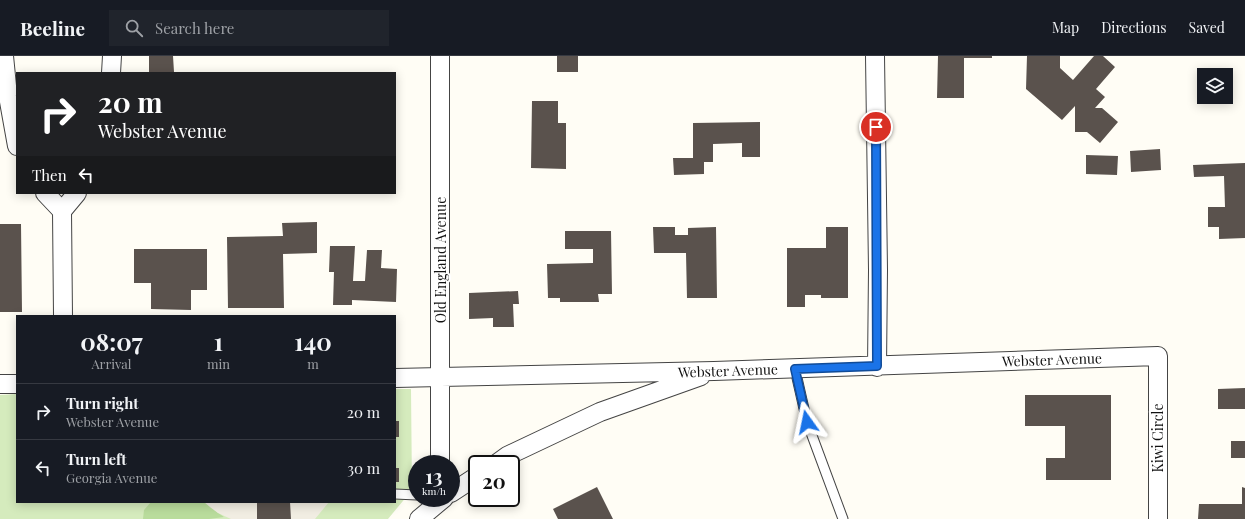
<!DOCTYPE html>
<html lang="en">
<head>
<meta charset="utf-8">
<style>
	:root { --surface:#171b24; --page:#20242c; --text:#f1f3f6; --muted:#9ea1a6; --line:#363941 }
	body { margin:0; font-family:"Playfair Display",serif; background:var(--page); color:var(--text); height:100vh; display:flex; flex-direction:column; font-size:15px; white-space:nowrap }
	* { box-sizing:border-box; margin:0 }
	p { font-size:13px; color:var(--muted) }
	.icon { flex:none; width:22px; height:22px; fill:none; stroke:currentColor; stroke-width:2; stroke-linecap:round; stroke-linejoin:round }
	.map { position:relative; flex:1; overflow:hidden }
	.drawer { position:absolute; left:16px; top:259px; width:380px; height:188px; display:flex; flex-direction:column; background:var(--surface); border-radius:0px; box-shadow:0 2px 10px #0003 }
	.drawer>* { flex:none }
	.guide { position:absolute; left:16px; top:16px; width:380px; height:122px; border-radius:0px; box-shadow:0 2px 10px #0003; background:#202124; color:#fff; overflow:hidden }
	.buttons { position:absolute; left:1197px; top:12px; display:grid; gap:8px }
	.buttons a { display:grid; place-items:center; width:36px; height:36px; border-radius:0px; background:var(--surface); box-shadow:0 2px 10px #0003; font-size:20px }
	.speed { position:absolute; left:408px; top:399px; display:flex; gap:8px; font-size:20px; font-weight:700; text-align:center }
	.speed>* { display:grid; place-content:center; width:52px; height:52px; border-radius:50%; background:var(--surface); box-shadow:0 2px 10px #0003; line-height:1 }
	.speed small { font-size:10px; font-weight:400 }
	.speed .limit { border:2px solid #111; border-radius:6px; background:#fff; color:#111 }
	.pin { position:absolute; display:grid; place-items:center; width:34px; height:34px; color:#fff; margin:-17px; border:2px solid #fff; border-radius:50%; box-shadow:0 1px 4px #0007 }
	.me { position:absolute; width:44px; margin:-22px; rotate:348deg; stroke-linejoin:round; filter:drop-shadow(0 0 3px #0008) }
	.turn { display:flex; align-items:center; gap:14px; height:84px; padding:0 16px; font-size:18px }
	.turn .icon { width:52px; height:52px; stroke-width:2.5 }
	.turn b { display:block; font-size:28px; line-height:34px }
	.then { display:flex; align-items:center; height:38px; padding:0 16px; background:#0003; gap:8px; font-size:15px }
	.eta { display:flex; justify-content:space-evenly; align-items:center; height:68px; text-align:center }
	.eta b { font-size:24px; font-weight:700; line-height:28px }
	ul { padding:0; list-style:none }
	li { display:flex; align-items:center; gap:12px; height:56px; padding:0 16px; border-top:1px solid var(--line) }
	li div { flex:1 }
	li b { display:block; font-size:15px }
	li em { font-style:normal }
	header { display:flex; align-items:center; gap:24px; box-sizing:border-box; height:56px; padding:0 20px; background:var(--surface); border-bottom:1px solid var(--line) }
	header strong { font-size:19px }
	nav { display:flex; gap:22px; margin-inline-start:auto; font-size:14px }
	.search { width:280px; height:36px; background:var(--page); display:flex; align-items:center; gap:10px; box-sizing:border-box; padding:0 14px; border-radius:0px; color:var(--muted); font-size:15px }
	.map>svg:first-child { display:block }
</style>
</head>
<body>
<header>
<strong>Beeline</strong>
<div class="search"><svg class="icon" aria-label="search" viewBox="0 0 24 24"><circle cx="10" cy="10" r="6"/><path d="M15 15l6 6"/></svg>Search here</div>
<nav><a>Map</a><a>Directions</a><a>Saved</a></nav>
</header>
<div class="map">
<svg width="1245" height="463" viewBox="0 0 1245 463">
	<rect width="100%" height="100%" fill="#fffdf5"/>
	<!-- green -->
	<path fill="#d5ebbd" d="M395 333H411L412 434 388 463H0V339L17 338V446H395Z"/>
	<!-- forest -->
	<path fill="#b9dc9c" d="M151 446H204L211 452 224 461 209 463H143L144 454Z"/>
	<!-- plaza -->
	<path fill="#f1ede2" d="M204 446H258V463H231L218 457Z
		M288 446H329L315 463H289Z"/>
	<!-- building -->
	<path fill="#5a524d" d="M149 0H173L174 16 149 17Z
		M557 0H578V16H557Z
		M938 0H992V2H964V42H937Z
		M1027 0H1060V12L1073 24 1094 0H1103L1115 11 1096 33 1105 41 1095 52H1102L1118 66 1100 87 1087 76H1075V50L1062 64 1026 33Z
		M532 45H558V67H566V113L531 112Z
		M760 66V101H742V87L713 88V106H704V118L674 119 673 102H693V67Z
		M1160 93 1161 114 1131 116 1130 95Z
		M1086 99 1118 100 1117 119 1086 118Z
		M1245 107V182L1219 183V171H1208V151H1225L1224 120 1194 121 1193 109Z
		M317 166V197L283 198 284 252H228L227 181 283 180 282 167Z
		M0 168H21L22 256H0Z
		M653 171H675V179H688V172L716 171 717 242H687L686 197H654Z
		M826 171H848V242H821V239H805V251H787V192H826Z
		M565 175H611L612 238H598L599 246H560V242H548L547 208 593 207V193H565Z
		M330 190H355L353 225H365L367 194H382L381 212 397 213 396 246 352 244V249H333L334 216H329Z
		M134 193H207V234H191V254L151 253V227H134Z
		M518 235 519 248H513L514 271H493V262L469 263V237Z
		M1245 332V353H1218V333Z
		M1025 339H1111V424H1046V402H1065V370H1025Z
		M395 365H399V381H395Z
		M1231 385H1245V402H1231Z
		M395 412H399V426H395Z
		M597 431 613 463H558L553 453Z
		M1242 431 1245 432V463H1198L1199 448H1242Z
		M257 446H290L291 463H257Z"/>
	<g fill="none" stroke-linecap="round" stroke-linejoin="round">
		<defs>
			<path id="lane" d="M795 313 807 366 843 463
				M395 438 417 439"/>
			<path id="street" d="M4 0 8 40 17 90
				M875 0 878 214 877 311
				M111 17 112 0
				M45 137 62 155
				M63 260 62 155 77 137
				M395 322 714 315 1158 300V463
				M0 328H17
				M440 408V0
				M496 408 507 400 600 356 701 320
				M451 437 477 420
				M419 463 444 442"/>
		</defs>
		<!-- lane casing -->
		<use href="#lane" stroke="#444" stroke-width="11"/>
		<!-- street casing -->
		<use href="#street" stroke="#444" stroke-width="20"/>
		<!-- lane -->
		<use href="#lane" stroke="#fff" stroke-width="9"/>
		<!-- street -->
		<use href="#street" stroke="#fff" stroke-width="18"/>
	</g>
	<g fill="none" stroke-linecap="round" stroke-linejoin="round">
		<defs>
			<path id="route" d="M807 366 795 313 877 310 876 71"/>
		</defs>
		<!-- route casing -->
		<use href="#route" stroke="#114b97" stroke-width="10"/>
		<!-- route -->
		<use href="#route" stroke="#1a73e8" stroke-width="7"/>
	</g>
	<g text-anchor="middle" stroke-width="4" stroke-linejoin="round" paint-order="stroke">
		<!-- street labels -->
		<g font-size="14" fill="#111" stroke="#fff">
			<text transform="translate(441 204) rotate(-90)" y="5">Old England Avenue</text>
			<text transform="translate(1052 304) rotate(-2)" y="5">Webster Avenue</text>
			<text transform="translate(728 315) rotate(-2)" y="5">Webster Avenue</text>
			<text transform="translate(1158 382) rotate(-90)" y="5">Kiwi Circle</text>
		</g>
	</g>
</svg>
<div class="buttons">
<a><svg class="icon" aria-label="layers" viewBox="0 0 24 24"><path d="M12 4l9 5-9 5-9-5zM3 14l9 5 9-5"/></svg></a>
</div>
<div class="speed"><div>13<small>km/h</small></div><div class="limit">20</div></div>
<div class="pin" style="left:876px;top:71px;background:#d93025"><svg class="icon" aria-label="arrive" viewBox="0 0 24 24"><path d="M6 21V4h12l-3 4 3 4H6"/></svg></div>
<svg class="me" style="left:807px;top:366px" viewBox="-20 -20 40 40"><path d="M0-17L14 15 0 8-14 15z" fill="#1a73e8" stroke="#fff" stroke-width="4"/></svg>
<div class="guide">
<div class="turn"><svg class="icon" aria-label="right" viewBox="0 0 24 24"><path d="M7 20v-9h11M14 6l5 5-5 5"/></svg><div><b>20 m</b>Webster Avenue</div></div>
<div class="then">Then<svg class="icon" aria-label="left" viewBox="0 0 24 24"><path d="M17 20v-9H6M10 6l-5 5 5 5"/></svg></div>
</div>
<section class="drawer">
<div class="eta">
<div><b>08:07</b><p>Arrival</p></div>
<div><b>1</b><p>min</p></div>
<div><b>140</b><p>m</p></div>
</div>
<ul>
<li><svg class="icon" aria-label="right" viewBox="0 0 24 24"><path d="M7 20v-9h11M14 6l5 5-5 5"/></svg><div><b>Turn right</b><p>Webster Avenue</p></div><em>20 m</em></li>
<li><svg class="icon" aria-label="left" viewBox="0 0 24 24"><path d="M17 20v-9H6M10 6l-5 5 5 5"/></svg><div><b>Turn left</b><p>Georgia Avenue</p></div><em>30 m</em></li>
</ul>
</section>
</div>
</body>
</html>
